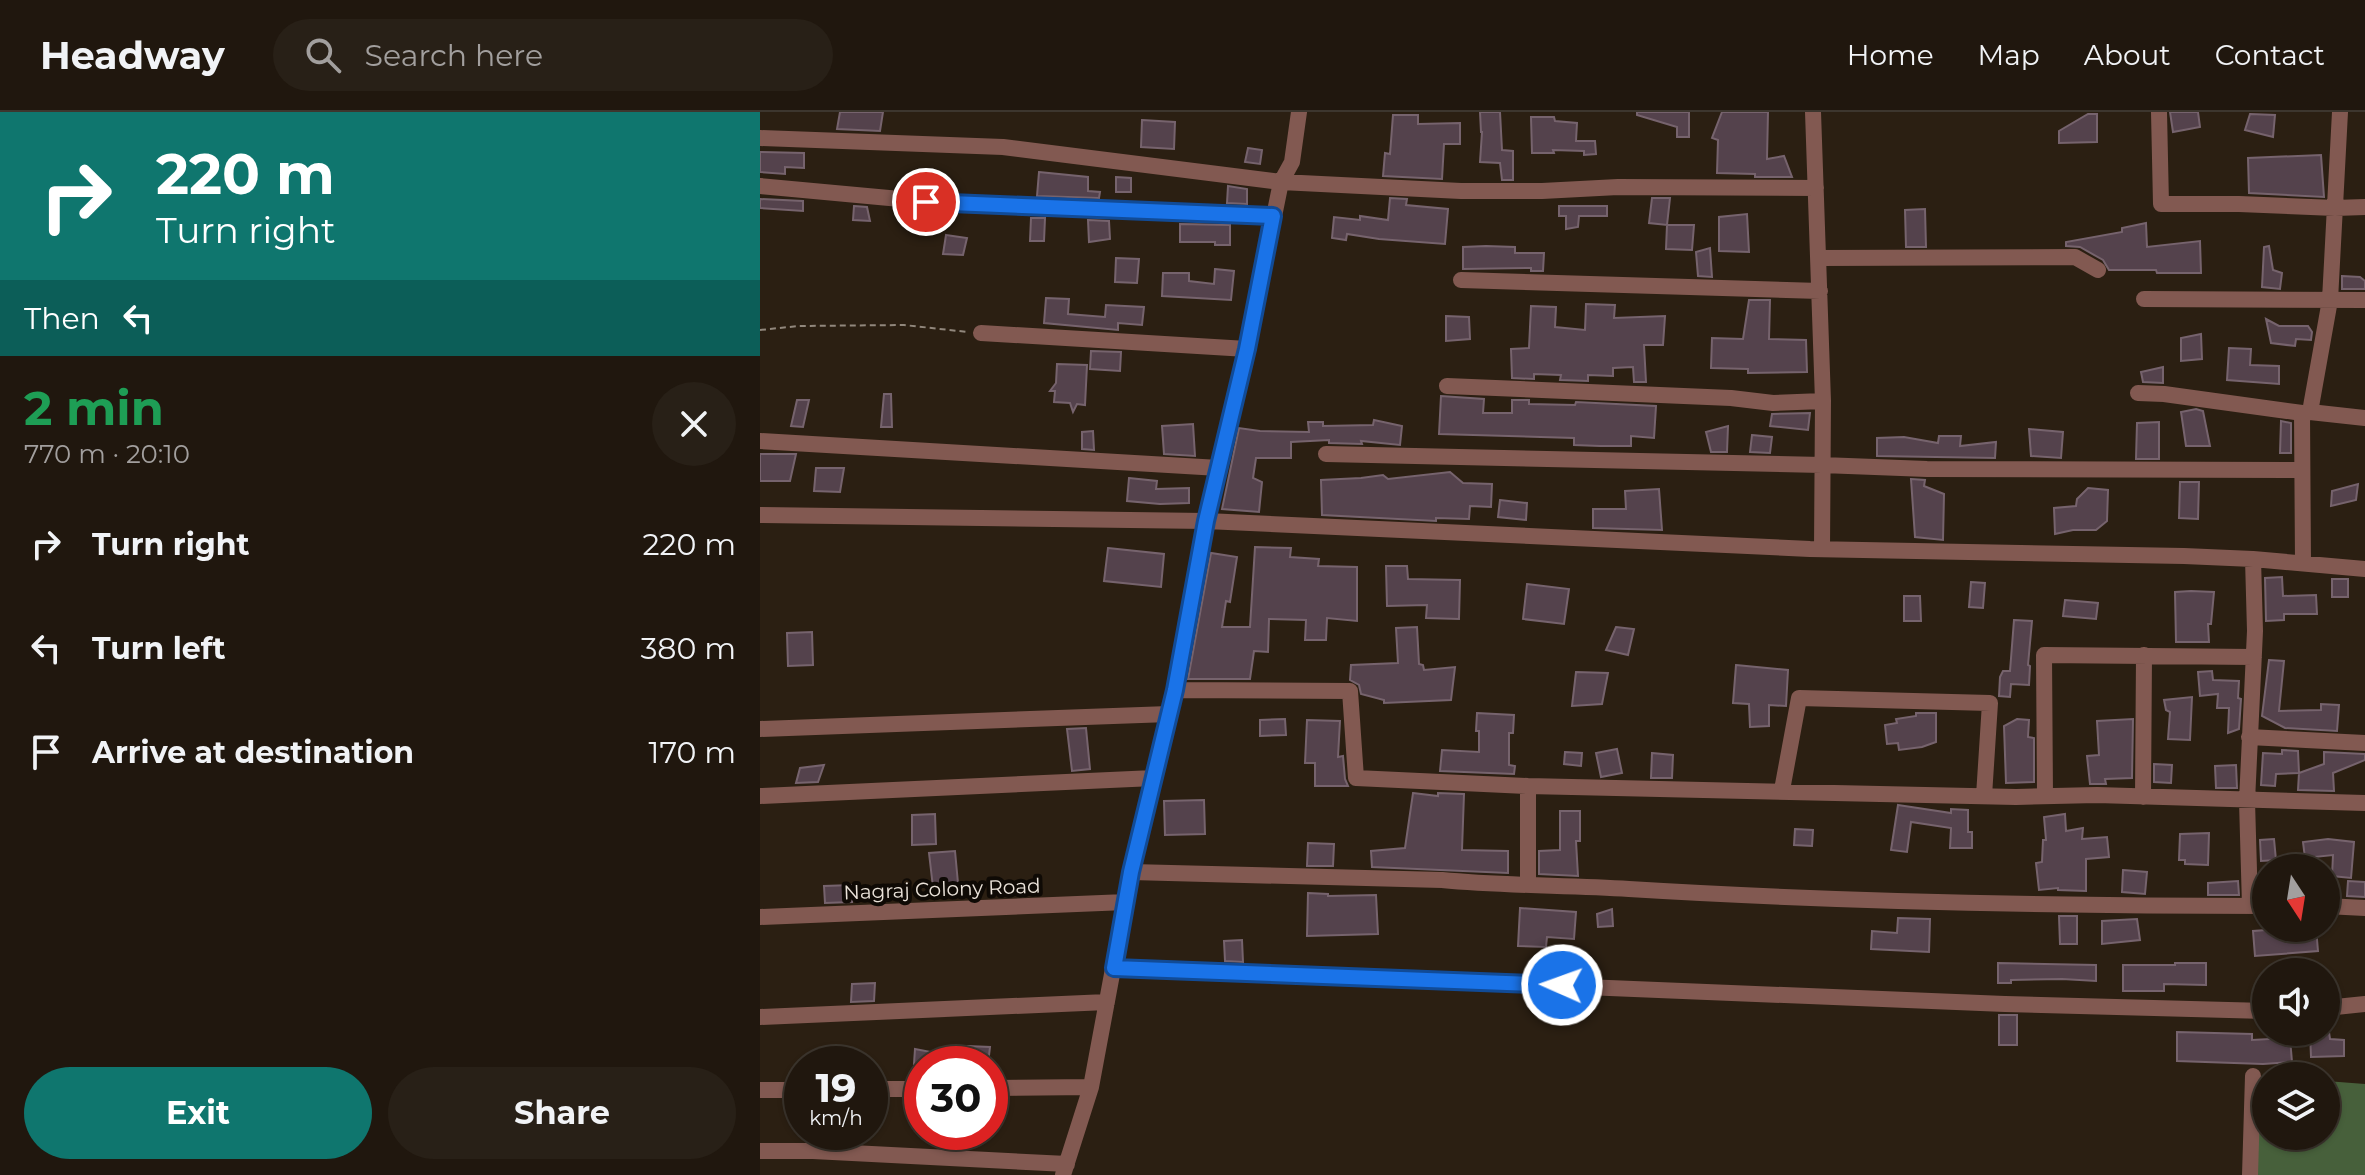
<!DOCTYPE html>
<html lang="en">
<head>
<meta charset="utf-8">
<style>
	:root { --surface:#20170e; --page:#282017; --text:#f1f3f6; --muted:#a29f9e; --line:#3d362e; --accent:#0f766e }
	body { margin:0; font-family:Montserrat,sans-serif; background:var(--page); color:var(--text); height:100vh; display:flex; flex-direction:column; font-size:30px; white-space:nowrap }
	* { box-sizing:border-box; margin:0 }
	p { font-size:26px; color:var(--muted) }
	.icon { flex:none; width:44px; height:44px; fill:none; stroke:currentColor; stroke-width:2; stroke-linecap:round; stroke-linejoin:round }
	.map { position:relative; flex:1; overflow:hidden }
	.panel { display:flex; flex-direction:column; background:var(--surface); width:760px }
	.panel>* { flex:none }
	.guide { background:#0f766e; color:#fff; overflow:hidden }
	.needle { width:52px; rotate:168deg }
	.tools { position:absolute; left:1492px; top:742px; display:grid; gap:16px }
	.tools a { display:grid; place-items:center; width:88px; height:88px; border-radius:50%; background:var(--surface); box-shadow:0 2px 6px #0004,0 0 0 2px var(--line); font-size:40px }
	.speed { position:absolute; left:24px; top:934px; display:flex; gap:16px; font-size:40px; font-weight:700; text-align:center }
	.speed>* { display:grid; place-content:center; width:104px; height:104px; border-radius:50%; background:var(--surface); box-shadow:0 2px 6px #0004,0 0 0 2px var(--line); line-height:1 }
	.speed small { font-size:20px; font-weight:400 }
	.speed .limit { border:12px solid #d22; background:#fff; color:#111 }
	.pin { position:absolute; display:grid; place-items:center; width:68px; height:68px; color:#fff; margin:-34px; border:4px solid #fff; border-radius:50%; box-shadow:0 2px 8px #0007 }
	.me { position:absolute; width:88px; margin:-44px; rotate:272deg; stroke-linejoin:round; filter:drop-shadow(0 0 6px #0008) }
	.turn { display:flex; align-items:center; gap:28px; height:168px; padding:0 24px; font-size:36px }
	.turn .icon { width:104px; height:104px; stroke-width:2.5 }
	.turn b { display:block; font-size:56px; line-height:68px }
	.then { display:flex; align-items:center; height:76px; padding:0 24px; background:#0003; gap:16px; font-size:30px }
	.round { display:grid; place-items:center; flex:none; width:84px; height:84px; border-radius:42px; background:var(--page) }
	.overview { display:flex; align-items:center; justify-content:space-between; height:136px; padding:0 24px }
	h1 { font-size:48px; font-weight:700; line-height:60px; color:#1e9e55 }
	.button { display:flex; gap:16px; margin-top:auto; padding:16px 24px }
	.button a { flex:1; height:92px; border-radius:48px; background:var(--accent); color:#fff; font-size:32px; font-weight:700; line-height:92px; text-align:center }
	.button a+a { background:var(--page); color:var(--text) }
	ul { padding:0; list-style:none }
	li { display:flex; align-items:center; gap:24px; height:104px; padding:0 24px }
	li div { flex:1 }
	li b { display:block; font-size:30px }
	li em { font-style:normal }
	header { display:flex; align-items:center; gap:48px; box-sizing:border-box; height:112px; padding:0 40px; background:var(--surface); border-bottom:2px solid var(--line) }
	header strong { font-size:38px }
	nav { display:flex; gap:44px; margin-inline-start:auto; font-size:28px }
	.search { width:560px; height:72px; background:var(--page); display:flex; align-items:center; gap:20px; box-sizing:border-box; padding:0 28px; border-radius:44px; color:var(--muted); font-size:30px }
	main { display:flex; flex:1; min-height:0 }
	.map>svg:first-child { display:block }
</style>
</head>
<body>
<header>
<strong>Headway</strong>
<div class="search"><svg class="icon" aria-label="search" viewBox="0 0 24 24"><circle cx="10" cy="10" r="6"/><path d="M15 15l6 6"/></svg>Search here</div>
<nav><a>Home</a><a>Map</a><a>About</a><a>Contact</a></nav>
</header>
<main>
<section class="panel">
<div class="guide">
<div class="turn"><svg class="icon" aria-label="right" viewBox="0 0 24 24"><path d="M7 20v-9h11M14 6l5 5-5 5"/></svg><div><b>220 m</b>Turn right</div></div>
<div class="then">Then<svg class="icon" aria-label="left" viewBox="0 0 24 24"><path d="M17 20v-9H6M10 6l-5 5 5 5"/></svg></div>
</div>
<div class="overview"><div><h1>2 min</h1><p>770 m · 20:10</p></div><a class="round"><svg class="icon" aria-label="close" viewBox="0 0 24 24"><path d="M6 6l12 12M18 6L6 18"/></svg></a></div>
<ul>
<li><svg class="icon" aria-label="right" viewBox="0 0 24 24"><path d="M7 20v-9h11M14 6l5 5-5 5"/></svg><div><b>Turn right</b></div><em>220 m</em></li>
<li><svg class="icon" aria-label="left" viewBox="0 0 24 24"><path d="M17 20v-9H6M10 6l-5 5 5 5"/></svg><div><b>Turn left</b></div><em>380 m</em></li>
<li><svg class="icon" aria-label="arrive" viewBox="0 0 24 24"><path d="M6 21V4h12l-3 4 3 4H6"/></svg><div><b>Arrive at destination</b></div><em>170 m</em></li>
</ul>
<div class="button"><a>Exit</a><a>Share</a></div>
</section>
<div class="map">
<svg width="1605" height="1063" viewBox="0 0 1605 1063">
	<rect width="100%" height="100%" fill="#2b1f12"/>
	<!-- forest -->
	<path fill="#47603b" d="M1493 964 1506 965V1024H1566V969L1605 972V1063H1493Z"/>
	<!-- building -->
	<path fill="#54424c" stroke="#76636d" stroke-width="2" d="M80 0H123L120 19 77 17Z
		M720 0H740L742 38 753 39V68H742L740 51 720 50 722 20H721Z
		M877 0H929V25H917V15L877 3Z
		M962 0H1008L1007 47 1024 44 1032 65H995V62L957 61 958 28 952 26Z
		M1410 0H1438L1440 15 1413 20Z
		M1328 2H1337V30L1299 31V19Z
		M1490 2 1515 3 1513 25 1485 18Z
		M633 3H658V12L700 11V32H684L682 67 623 64 625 41 630 42Z
		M771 5H794L795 9 817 11 816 29H835L836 42 824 43V39L793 38 794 41H772Z
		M382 8 415 10 414 37 381 35Z
		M488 36 502 38 500 52 485 50Z
		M0 40 44 41V56L25 55V62L0 60Z
		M1561 43 1564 85 1489 81 1488 46Z
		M279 60 328 65V79L340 80 339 86 277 84Z
		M356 65 371 66V80H356Z
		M468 74 487 77V92L467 91Z
		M630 86 647 87 646 93 688 97 685 132 619 127 587 122 586 128 572 126 574 105 600 108V104L628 108Z
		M892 86H910L907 113 889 111Z
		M0 87 43 89V99L0 96Z
		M94 94 107 95 110 109 93 108Z
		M799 94H847V104H819L818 115 806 117V104H799Z
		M1165 97 1166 135H1146L1145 98Z
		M987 102 989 140 959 139V105Z
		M271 106H285L284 129H270Z
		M328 108 349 109 350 127 329 130Z
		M1386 111 1387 135 1440 129 1441 161H1397L1396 158H1349L1343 148 1320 135 1306 134V130L1362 120V116Z
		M420 112 470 113V133H455V130H420Z
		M907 113H934L932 138 906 137Z
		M186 123 207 126 203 143 183 142Z
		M726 134 755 135V141H784L783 159H771V156L703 157V135Z
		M1509 134 1513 158 1522 161 1520 177 1502 175 1504 135Z
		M950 136 952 165 938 164 936 140Z
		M356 146 379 147 377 171 355 170Z
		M455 157 474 159 471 188 402 184 403 161H429V169L454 172Z
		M1582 164 1600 165 1605 169V177H1582Z
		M286 186 309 187 308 202 345 205 346 193 384 195 382 213 358 211V218L284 211Z
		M989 188H1010L1009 227 1046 228 1047 260 988 261V257L951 256 952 226 983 227Z
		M826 192 855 193 854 206 905 204 903 233H884L886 270H874L873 255 853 256V264L828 263V269L800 268 801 263 774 262V267L752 266 751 237 769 236 771 194 796 195 795 215 825 218Z
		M686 204 709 205 710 227 686 229Z
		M1506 207 1519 214H1548L1552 220 1551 228 1536 227 1535 234 1511 231Z
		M1441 222 1442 247 1421 249V226Z
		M1469 236 1491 237 1490 253 1519 254V272L1467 268Z
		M331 239 361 240 360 259 330 257Z
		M297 252 327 253 325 293 317 292 313 300 310 291 294 290 295 279H290L296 271Z
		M1403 255V271L1383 270 1381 260Z
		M124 282H131L132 315H121Z
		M681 284 724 287 723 301H752V288H769V292L815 293 816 290 896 294 894 326 871 324V334H840L814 333V326L679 322Z
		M37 288H49L43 315 31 314Z
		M1436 297 1443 299 1450 334H1426L1421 300Z
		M1050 301 1048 318 1010 314 1012 302Z
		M614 308 642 314 640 333 601 329 602 332 569 331V328L531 330V346H496L493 366 502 370 499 400 462 397 479 316 500 319 549 320 548 310H563V314L613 313Z
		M1521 309 1531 311V341H1520Z
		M1399 310V347H1376L1377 311Z
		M433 312 435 344 404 342 402 314Z
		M968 314 967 340H951L946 320Z
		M1269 317 1303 320 1301 346 1271 344Z
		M333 319 334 338 322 337V320Z
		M992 323 1012 325 1010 341 990 340Z
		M1179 324H1201L1200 334 1236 330 1235 346 1117 344V326L1144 325 1178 331Z
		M0 342H36L30 369H0Z
		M56 356H84L80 380 54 379Z
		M690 360 703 371 732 372 731 395 710 394 709 407 676 406V409L562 403 561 368 601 366 623 363 628 367Z
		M369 366 397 369 396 377 429 376V391L400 392 367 389Z
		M1151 367 1165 368 1164 374 1184 382 1183 428 1155 425Z
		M1420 370H1439L1438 407 1419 406Z
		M1598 372 1596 388 1571 394 1572 379Z
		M1328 376 1348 378 1347 409 1336 418H1313L1295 422 1294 396 1316 394 1317 387Z
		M899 377 902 418 833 416V397H866L865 379Z
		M740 388 767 391 766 408 738 405Z
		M495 435 531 436 530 445 559 447 558 454 597 455V509L567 506 566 528H545L546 508 509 507 508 540 494 539 490 567H428L451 441 477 445 470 490 466 489 462 515H490Z
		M348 436 404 442 401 475 344 469Z
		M626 454H647L648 467 700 468 699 507 666 506 667 493 627 494Z
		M1522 465 1523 484 1556 483 1557 502H1524V508L1506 509 1505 466Z
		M1572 467H1588V485H1572Z
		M1211 470 1225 471 1223 496 1209 495Z
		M767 472 809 477 804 512 763 507Z
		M1431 479 1454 480 1451 512H1448L1449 530H1416L1415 480Z
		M1144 484H1160L1161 509H1144Z
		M1305 488 1338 491 1336 507 1303 504Z
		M1254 508 1272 509 1268 553 1270 554 1269 573 1251 572 1250 585 1239 584 1240 565 1243 559H1250Z
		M657 515 659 552 663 553 664 558 695 555 691 588 624 591V588L601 582 599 573 590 568 591 553 638 551 636 516Z
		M856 515 874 517 868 543 846 538Z
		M52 520 53 553 28 554 27 521Z
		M1509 548 1524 549 1519 599 1561 598V592L1579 593 1577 619 1525 616 1502 604Z
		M976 553 1028 558 1026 594 1009 593V614L990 615 989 592 973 591Z
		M1452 559 1453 568 1479 569 1478 586 1481 587 1479 617 1468 621 1469 596H1457L1458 582 1440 584 1438 560Z
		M816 560 848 561 842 592 812 594Z
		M1432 585 1430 628 1408 627 1410 600 1406 598 1404 588Z
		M717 601 754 603 753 621H749V653L755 654 754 662 680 659 682 638 719 640V619H716Z
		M1156 601H1176V630L1162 635 1139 638 1138 631 1127 632 1125 613 1137 611 1136 607 1156 604Z
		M525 607 526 623 500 624V608Z
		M1257 607 1269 608 1268 625 1274 626V670L1246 671 1244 614Z
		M1373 607 1372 666 1345 667 1346 672H1330L1327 644 1339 643 1337 609Z
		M547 608 580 609 578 645 583 644 585 667 588 674H555V651H545Z
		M326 616 330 657 312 659 307 617Z
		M857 637 862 661 841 665 836 641Z
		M1522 638 1538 639 1539 661 1516 662 1515 674 1501 673 1503 641 1522 642Z
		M805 640 822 641 821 654 804 652Z
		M1564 640 1605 642V648L1573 661 1574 679 1538 678 1539 661 1564 652Z
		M892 641 913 643 912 666H891Z
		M1394 652 1412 653 1411 671 1394 670Z
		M64 653 58 670 36 671 40 656Z
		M1476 653 1477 676H1456L1455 654Z
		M653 681 678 684V681L704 682 702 738 748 739V761L612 755 611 739 645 736Z
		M444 688 445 722 405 723 404 689Z
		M1138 693 1191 701V697L1208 698V720H1212V736H1190L1191 716 1151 710 1147 740 1131 738Z
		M800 699H820V729H816L818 764 779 762V739L800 738Z
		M175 702 176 732 152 733V703Z
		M1305 702 1306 719 1323 716 1322 727 1347 725 1349 745 1326 747V779L1298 778V776L1279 778 1276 751 1282 750 1283 728H1286L1284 705Z
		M1035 717 1053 718 1052 734 1034 733Z
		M1449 721 1448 753 1425 752V748H1419L1420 722Z
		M1514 727 1516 748 1501 749 1500 728Z
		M1568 727 1594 730 1591 766 1572 764 1573 743 1545 746 1543 730Z
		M548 731 574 732 573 754H547Z
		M195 739 199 782 174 784 169 741Z
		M1363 758 1387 760 1385 782 1362 780Z
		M1478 769 1479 783H1448V771Z
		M1588 769 1605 770V785L1587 784Z
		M92 773V790L65 791 64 774Z
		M548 781 568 782V784L616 783 618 822 547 824Z
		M760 796 816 800 814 827 787 825 786 835 758 834Z
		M852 797 853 814 838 815 837 802Z
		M1299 804H1317V832H1300Z
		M1138 806 1170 807 1169 840 1111 837 1112 819 1137 821Z
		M1377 807 1380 828 1342 832V809Z
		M1534 816H1556L1558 839 1495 844 1493 819Z
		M482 828 483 850 465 849 464 829Z
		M1238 851 1336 853V869L1302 867 1251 868V871H1238Z
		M1415 851H1446V873L1404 872V879H1363V853H1415Z
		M115 871 114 889 91 890 92 872Z
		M1239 903H1257V933H1239Z
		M1417 920 1492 922V928L1530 926 1532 950 1503 952 1417 949Z
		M1550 920H1569L1570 927 1584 928V944L1551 945Z
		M207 934 230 935 228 952H206Z
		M155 937 176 941 175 952H154Z"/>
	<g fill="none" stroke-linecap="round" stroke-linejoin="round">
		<!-- path -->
		<path stroke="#91877c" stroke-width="2" stroke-dasharray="6 4" stroke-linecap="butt" d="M0 218 39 214 144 213 208 220"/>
		<!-- minor -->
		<path stroke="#825951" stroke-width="16" d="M1053 0 1063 289 1062 437
			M1399 0 1401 92H1479L1575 96 1605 95
			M0 26 243 35 521 70 701 79H782L858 75 1056 76
			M0 74 194 92 513 104
			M1059 146 1315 145 1338 158
			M701 168 1060 179
			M1384 187 1605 188
			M221 221 487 237
			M687 274 971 286 1013 291 1063 289
			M1378 281 1404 282 1542 301
			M1550 300 1605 306
			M0 329 459 356
			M566 342 1062 353 1167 357 1542 358
			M0 403 446 409 1050 437 1424 444 1493 447 1605 457
			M1543 451 1542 301 1550 300 1570 188 1580 0
			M415 578 590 579 596 666 768 674 1256 685 1337 683 1605 691
			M0 617 409 602
			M1489 625 1605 631
			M1022 678 1039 586 1230 591 1224 684
			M0 684 394 666
			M1285 684 1284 543 1494 545
			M1383 685 1384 543
			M371 760 682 768C744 774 807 773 869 777 1081 790 1294 794 1506 794
			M768 772V674
			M1490 794 1487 689 1495 519 1493 447
			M1566 794 1605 796
			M0 805 366 790
			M354 856 1245 892 1506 899
			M1566 896 1605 892
			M0 905 347 890
			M230 976 331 975
			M110 977H162
			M0 978H42
			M0 1039H53L307 1052
			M303 1063 331 975 371 760 415 578 446 409 487 237 521 70 532 50 539 0
			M1490 1063 1493 964"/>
	</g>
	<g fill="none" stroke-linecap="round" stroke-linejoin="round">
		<defs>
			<path id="route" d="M166 90 513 104 487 237 446 409 415 578 371 760 354 856 802 873"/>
		</defs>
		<!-- route casing -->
		<use href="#route" stroke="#114b97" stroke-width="20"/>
		<!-- route -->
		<use href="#route" stroke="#1a73e8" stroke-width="14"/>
	</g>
	<g text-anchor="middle" stroke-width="8" stroke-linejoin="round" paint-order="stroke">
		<!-- street labels -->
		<g font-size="20" fill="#eae2d9" stroke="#0f0a05">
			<text transform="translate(182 777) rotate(-2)" y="7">Nagraj Colony Road</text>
		</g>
	</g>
</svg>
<div class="tools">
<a><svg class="needle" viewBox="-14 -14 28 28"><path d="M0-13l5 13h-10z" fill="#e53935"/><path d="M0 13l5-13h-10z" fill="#a29f9e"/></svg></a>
<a><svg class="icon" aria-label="sound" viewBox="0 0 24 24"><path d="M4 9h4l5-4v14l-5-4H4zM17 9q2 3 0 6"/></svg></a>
<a><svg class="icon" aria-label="layers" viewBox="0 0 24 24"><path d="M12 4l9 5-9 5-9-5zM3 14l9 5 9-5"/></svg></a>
</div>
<div class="speed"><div>19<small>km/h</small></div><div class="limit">30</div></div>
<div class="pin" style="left:166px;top:90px;background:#d93025"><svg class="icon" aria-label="arrive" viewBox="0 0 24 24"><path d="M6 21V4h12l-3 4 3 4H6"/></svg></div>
<svg class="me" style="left:802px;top:873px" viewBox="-20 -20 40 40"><circle r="17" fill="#1a73e8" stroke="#fff" stroke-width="3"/><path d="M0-11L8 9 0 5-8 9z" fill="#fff"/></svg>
</div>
</main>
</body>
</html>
